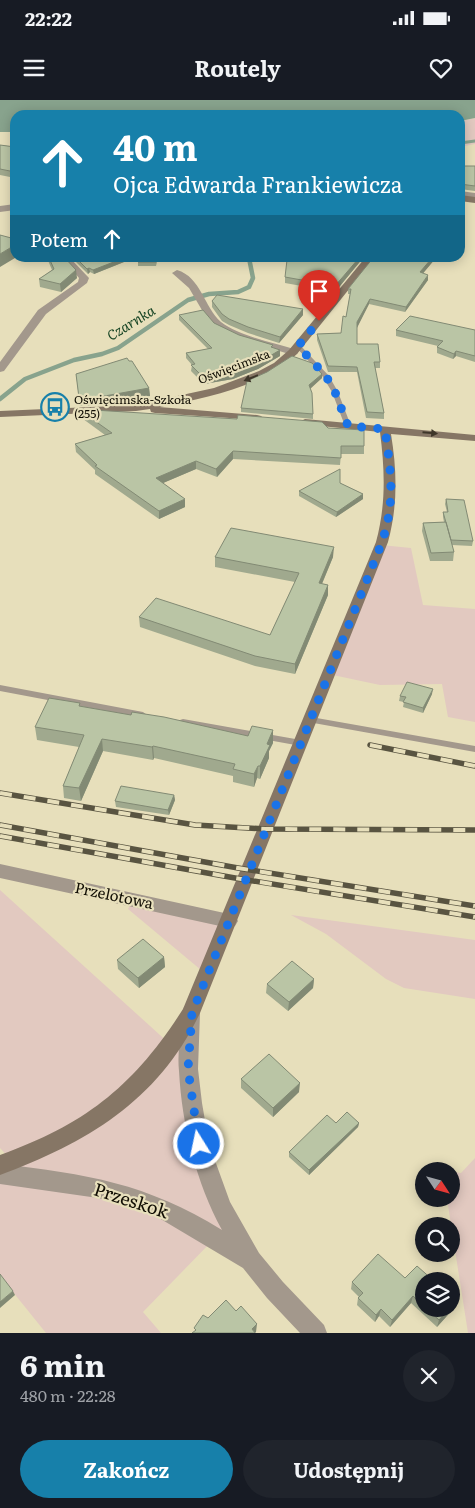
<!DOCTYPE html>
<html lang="pl">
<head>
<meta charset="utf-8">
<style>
	:root { --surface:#171b24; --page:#20242c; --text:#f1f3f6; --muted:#9ea1a6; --accent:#1780aa }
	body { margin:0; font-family:Literata,serif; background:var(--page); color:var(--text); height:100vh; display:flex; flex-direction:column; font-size:19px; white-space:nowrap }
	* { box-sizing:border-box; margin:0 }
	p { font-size:16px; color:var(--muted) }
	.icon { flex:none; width:28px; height:28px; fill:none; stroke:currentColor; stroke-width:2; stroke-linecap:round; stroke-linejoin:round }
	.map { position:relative; height:1233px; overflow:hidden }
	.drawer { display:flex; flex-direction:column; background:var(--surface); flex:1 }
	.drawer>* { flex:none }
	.hud { position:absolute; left:10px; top:10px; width:455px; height:152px; border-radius:15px; box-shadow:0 2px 12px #0003; background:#1780aa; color:#fff; overflow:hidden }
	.needle { width:32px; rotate:126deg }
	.tools { position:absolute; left:415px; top:1062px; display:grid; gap:10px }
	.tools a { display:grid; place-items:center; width:45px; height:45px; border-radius:50%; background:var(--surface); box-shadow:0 2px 12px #0003; font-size:25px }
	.pin { position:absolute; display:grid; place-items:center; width:42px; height:42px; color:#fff; margin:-51px -21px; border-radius:50% 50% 50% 0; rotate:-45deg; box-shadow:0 0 5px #0007 }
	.pin .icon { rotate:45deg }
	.me { position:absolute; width:55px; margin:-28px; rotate:350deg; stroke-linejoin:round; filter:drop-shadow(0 0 4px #0008) }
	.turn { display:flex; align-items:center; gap:18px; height:105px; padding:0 20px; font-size:22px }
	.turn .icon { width:65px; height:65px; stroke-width:2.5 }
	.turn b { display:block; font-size:35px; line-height:42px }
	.then { display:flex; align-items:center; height:48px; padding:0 20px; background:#0003; gap:10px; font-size:19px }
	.round { display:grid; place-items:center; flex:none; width:52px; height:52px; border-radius:26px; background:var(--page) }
	.overview { display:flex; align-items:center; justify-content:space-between; height:85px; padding:0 20px }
	h1 { font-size:30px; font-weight:700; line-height:38px }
	.primary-button { display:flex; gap:10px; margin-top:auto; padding:10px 20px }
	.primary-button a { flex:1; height:58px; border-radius:30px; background:var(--accent); color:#fff; font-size:20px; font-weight:700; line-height:58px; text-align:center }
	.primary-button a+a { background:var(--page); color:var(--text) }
	.status { display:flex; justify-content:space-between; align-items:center; height:35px; padding:0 25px; background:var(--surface); direction:ltr }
	.status svg { height:14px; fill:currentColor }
	header { display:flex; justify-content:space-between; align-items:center; height:65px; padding:0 20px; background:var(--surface); font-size:22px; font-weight:700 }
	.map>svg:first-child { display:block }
</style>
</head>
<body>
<div class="status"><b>22:22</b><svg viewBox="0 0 49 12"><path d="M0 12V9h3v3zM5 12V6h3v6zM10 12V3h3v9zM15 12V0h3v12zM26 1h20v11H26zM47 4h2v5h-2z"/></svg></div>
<header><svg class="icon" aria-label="menu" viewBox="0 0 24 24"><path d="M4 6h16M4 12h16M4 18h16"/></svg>Routely<svg class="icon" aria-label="heart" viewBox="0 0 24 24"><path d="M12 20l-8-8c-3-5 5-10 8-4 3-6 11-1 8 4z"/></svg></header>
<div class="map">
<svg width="475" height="1233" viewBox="0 0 475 1233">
	<rect width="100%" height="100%" fill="#e7dfbb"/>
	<!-- green -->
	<path fill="#e2c9c0" d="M475 18V44L460 47V21Z
		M381 445 411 448 423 505 475 509V622L448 617 442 584 380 585 328 574Z
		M0 790 171 945 178 936 192 1003 251 1161 215 1138 143 1212 161 1233H46L0 1176V1065L12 1061 0 1048Z
		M133 800 229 821 207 875 128 809Z
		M291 815 475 840V899L404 888 386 879 326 834Z
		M475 1058V1233H468L447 1099H451V1072L461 1073Z"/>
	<!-- water -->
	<path fill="#88a38d" d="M0 0H475V18L460 21V15H15V32H0Z"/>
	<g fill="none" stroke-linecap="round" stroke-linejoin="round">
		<!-- stream-far1 -->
		<path stroke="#88a38d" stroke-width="3" d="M460 43 475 41"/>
		<!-- stream -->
		<path stroke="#88a38d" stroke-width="4.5" d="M0 299 25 279 74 260 102 254 118 248 188 200 209 194 238 192 249 187 253 178 249 158"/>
		<!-- lane -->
		<path fill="#a3988c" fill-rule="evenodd" d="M296 245H300L329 276 338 292 351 326 350 327H346L345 326 332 292 323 277 296 247Z
			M0 585 143 612 147 615 143 618 0 591Z
			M311 617 475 646V652L308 622 307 620Z
			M183 619 301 640 305 643 301 646 180 624 179 622 180 620Z"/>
		<!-- street -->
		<path fill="#a3988c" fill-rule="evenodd" d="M460 91 475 93V99L460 97Z
			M15 104V110L0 112V106Z
			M62 158H70L89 178 87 183 46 214 4 271 0 272V262L38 210 78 182 79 178Z
			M177 170C201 177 204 207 221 222 239 236 274 243 297 250L298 252 297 254H289L240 239 215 227 206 217 189 188 172 173Z
			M0 764 229 814 235 816 238 821 235 826 229 828 0 778Z
			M191 905 198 907 200 913 198 969 202 1003 209 1044 230 1102 259 1153 283 1182 324 1225 327 1233H300L267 1198 243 1168 159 1118 136 1108 98 1098 0 1084V1064C87 1074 146 1083 222 1130 196 1082 182 1026 179 971 177 952 181 932 182 913L184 907Z"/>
		<!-- secondary -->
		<path fill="#867665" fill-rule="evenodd" d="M460 95 475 97V103L460 101Z
			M365 158H374L297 254C260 287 207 298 159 307L257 315 261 316 263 318 261 320 155 313 151 312 150 309 136 311 0 317V311L136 305 214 288 259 271 274 263 289 250Z
			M305 319 475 335V341L391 334C397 371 398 405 388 442L200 913C159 1000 87 1043 0 1075V1055C86 1024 134 986 183 909L376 442C386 405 385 371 380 332L301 324 299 322Z"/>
		<defs>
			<path id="rail" d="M370 645 475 666
				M0 693 195 725 266 729 475 730
				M0 725 238 768 475 806
				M0 736 235 778 475 817"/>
		</defs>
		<!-- rail casing -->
		<use href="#rail" stroke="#595441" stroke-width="5.5"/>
		<!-- rail -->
		<use href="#rail" stroke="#e7dfbb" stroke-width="4" stroke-dasharray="12" stroke-linecap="butt"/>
	</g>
	<!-- wall -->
	<path fill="#a0a98e" d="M0 45 15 47V78L0 75Z
		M460 66H475V91L460 89Z
		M47 158H65L77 178 61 192 40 187 39 179 52 170Z
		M72 158H134L94 174 90 172 88 174Z
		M158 158 156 166H138V162Z
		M189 158H237V161L189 159Z
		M290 158H363L335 192 285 183V177Z
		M435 159 423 173 428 180 405 212 369 204 357 227V244L380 262V268H375L384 313V319L366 318 357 272H328L317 240V234L341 233 346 217 350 194H348V189Z
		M212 201 303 209V215L279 243 248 233 229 225 222 221 212 207Z
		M179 215 214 223 239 235 280 250V256L258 269 233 279 204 284 191 271 192 265 186 258V253L208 249 179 220Z
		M396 230H475V262L456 256 453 259 437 253V247L438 246 396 236Z
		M129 261 149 288 150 296 99 305 80 306 76 274Z
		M322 274V278L310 288 313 314V319L241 312V308Z
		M78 309 328 328 364 346V354H341L340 365 233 359 217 377 196 369 163 383 185 407 159 419 95 374V370L76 352 75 344 105 335 79 316Z
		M340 383 363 394V399L336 417 299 396V391Z
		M446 399 473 441 472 446 452 445 454 452 453 461H430L422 431 423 423 444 422 443 417V412H447L445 404Z
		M215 457H333L322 484 328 485V495L295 574 255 566 140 527 139 517 270 535 295 482 215 467Z
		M432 594 423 613 403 607 404 602 399 601 400 596Z
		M81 606 273 643 269 651V658L260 679 257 678 254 687 233 682V676L154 658 153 660 103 651 81 701 64 698 63 686 79 647 37 640 35 627Z
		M174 695 175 700 169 715 116 707 115 701Z
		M164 857 165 867 139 888 118 869 117 860Z
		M314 879 313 888 288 911 266 893 267 884Z
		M241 979 299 992 273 1017 241 988Z
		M336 1023H359L358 1027 309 1075 289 1057V1052Z
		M405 1178 424 1181V1209L454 1208 437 1227 411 1203 390 1227 379 1216 375 1222 357 1205 358 1198 359 1197 351 1189 352 1182Z"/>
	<!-- shaded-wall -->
	<path fill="#828a74" d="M15 145V158L0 167V154Z
		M124 158H134L94 174 93 170Z
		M359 158H363L335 192V186Z
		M432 158H435V159L420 177V172Z
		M89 168 90 172 88 174 87 169Z
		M76 170 77 178 61 192 60 184Z
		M428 175V180L405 212 406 207Z
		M370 199 369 204 357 228V222Z
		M303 209V215L279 243 280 237Z
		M280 250V256L258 269 233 279 204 284V278Z
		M456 251V256L453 259 454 254Z
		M322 274V278L309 290V285Z
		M149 288 150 296 99 305V297Z
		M233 351V359L217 377 216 369Z
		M196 361V369L156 386V378Z
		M363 394V399L336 417 337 412Z
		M185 399V407L159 419V411Z
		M334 447 333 457 318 493 319 483Z
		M328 485V495L295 574V564Z
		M433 589 432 594 423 613V608Z
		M273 630V643L269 651V658L260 679V666L267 644Z
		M102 639 103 651 81 701 79 688Z
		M153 646 154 658 153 660 152 647Z
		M258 666 257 678 254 687V674Z
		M174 695 175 700 169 715 168 710Z
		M164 857 165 867 139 888 138 878Z
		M314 879 313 888 288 911 289 902Z
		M300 983 299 992 273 1017V1008Z
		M359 1023 358 1027 309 1075V1070Z
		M13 1191 15 1195 0 1208V1202Z
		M413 1196 411 1203 390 1227 392 1220Z
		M456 1201 454 1208 437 1227 439 1220 449 1209H451V1206Z
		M381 1209 379 1216 375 1222 376 1215Z
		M257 1224 256 1232 255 1233 252 1229Z"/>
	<!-- building -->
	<path fill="#bac5a5" stroke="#828a74" d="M0 45 15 47V72L0 69Z
		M460 66H475V86L460 84Z
		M0 135 15 139V145L0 154Z
		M49 158H65L76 170 60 184 39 179 54 169Z
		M76 158H124L93 170 89 168 87 169Z
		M139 158H157L156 162H138Z
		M290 158H359L335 186 285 177 287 160Z
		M373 158H432L420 172 428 175 406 207 370 199 357 222V244H378L380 262H374L384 313 367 312 357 267 328 266 317 234 341 233 343 216 346 217 351 189H348Z
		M217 195 303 209 280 237 248 227 229 219 222 214 212 201Z
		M203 210 214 223 239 235 273 245 271 247 280 250 258 263 233 273 204 278 191 265 195 264 186 253 212 248 179 215Z
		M410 216 475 230V256L456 251 454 254 437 247 443 241 396 230Z
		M292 256 312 263 322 274 309 285 312 293 313 314 241 308 247 281 267 272Z
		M127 258 129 261H132L149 288 99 297 79 298 76 274Z
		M78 309 237 319 238 315 322 322 328 328 364 330V346H341V358L233 351 216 369 196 361 156 378 185 399 159 411 95 366 97 365 75 344 112 333Z
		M340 369V383L363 394 337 412 299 391Z
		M446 399 464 400 473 441 451 440 443 412H448Z
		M446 422 454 452 431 453 423 423Z
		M231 428 334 447 319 483 328 485 295 564 255 556 139 517 156 498 270 535 299 473 215 457Z
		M407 582 433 589 423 608 403 602 406 597 400 596Z
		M49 598 80 603 79 606 131 615 132 612 164 617 248 636 252 626 273 630 267 644 270 645 260 666H258L254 674 233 669 235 664 153 646 152 647 102 639 79 688 63 686 84 635 35 627Z
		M121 686 174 695 168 710 115 701Z
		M143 839 164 857 138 878 117 860Z
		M292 861 314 879 289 902 267 884Z
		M269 954 300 983 273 1008 241 979Z
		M347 1012 359 1023 309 1070 289 1052 327 1015 336 1023Z
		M378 1154 405 1178 417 1166 434 1181H424V1206L413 1196 392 1220 381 1209 376 1215 358 1198 363 1193 352 1182Z
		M0 1174 13 1191 0 1202Z
		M451 1197 456 1201 451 1206Z
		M226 1200 236 1211 241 1206 257 1224 252 1229 255 1233H192L196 1230 194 1228 203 1215 208 1218Z
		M427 1209H449L439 1220Z"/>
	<!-- one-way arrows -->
	<defs><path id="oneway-solid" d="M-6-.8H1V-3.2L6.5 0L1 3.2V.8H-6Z" transform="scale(1.25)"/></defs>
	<g fill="#3f372a">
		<use href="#oneway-solid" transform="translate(251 278) rotate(158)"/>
		<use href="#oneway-solid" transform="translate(430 333) rotate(5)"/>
	</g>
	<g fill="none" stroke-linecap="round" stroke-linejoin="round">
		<!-- route -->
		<path stroke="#1a73e8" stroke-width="9" stroke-dasharray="0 16.2" d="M199 1044 188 969 192 913 381 445C396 401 391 374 385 329L348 326 335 292 326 276 298 246 319 221"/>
	</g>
	<!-- icons -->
	<defs>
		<symbol id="bus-ring" viewBox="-11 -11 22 22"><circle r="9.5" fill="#e7dfbb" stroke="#1780aa" stroke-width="1.5"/><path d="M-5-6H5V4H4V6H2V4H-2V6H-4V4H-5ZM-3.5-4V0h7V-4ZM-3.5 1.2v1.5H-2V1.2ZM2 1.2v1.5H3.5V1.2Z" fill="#1780aa"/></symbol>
	</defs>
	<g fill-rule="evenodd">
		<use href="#bus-ring" x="39" y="291" width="32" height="32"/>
	</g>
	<g text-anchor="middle" stroke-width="4.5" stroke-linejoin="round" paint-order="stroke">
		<!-- far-street labels -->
		<g font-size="12" fill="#100d03" stroke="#e7dfbb">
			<text transform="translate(234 267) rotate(-21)" y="4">Oświęcimska</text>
		</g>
		<!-- far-poi labels -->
		<g font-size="12" fill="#100d03" stroke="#e7dfbb" text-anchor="start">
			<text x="74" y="304">Oświęcimska-Szkoła<tspan x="74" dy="14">(255)</tspan></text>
		</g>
		<!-- far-water labels -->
		<g font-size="14" font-style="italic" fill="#164423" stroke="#e7dfbb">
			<text transform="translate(131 223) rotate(-32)" y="5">Czarnka</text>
		</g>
		<!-- street labels -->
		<g font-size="15" fill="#100d03" stroke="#e7dfbb">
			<text transform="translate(114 796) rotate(12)" y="5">Przelotowa</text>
		</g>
		<!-- near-street labels -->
		<g font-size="18" fill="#100d03" stroke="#e7dfbb">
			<text transform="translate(131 1101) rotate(18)" y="6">Przeskok</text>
		</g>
	</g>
</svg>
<div class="tools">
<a><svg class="needle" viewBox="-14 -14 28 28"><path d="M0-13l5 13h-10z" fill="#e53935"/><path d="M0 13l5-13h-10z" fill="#9ea1a6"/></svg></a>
<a><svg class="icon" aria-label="search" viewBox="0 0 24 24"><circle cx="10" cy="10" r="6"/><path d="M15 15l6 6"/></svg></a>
<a><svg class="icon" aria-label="layers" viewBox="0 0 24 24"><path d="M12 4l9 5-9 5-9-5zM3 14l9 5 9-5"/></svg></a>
</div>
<div class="pin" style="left:319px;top:221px;background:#d93025"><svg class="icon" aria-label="arrive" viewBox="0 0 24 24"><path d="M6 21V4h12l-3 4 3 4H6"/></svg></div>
<svg class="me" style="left:199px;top:1044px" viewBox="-20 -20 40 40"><circle r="17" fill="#1a73e8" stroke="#fff" stroke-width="3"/><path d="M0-11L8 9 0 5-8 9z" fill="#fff"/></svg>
<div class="hud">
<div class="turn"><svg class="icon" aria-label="ahead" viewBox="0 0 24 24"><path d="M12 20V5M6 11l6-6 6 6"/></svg><div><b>40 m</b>Ojca Edwarda Frankiewicza</div></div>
<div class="then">Potem<svg class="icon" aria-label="ahead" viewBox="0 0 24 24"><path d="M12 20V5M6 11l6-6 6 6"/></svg></div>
</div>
</div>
<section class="drawer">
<div class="overview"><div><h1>6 min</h1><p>480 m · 22:28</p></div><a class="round"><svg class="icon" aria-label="close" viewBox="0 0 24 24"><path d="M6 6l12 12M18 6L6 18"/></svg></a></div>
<div class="primary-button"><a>Zakończ</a><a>Udostępnij</a></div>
</section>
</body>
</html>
